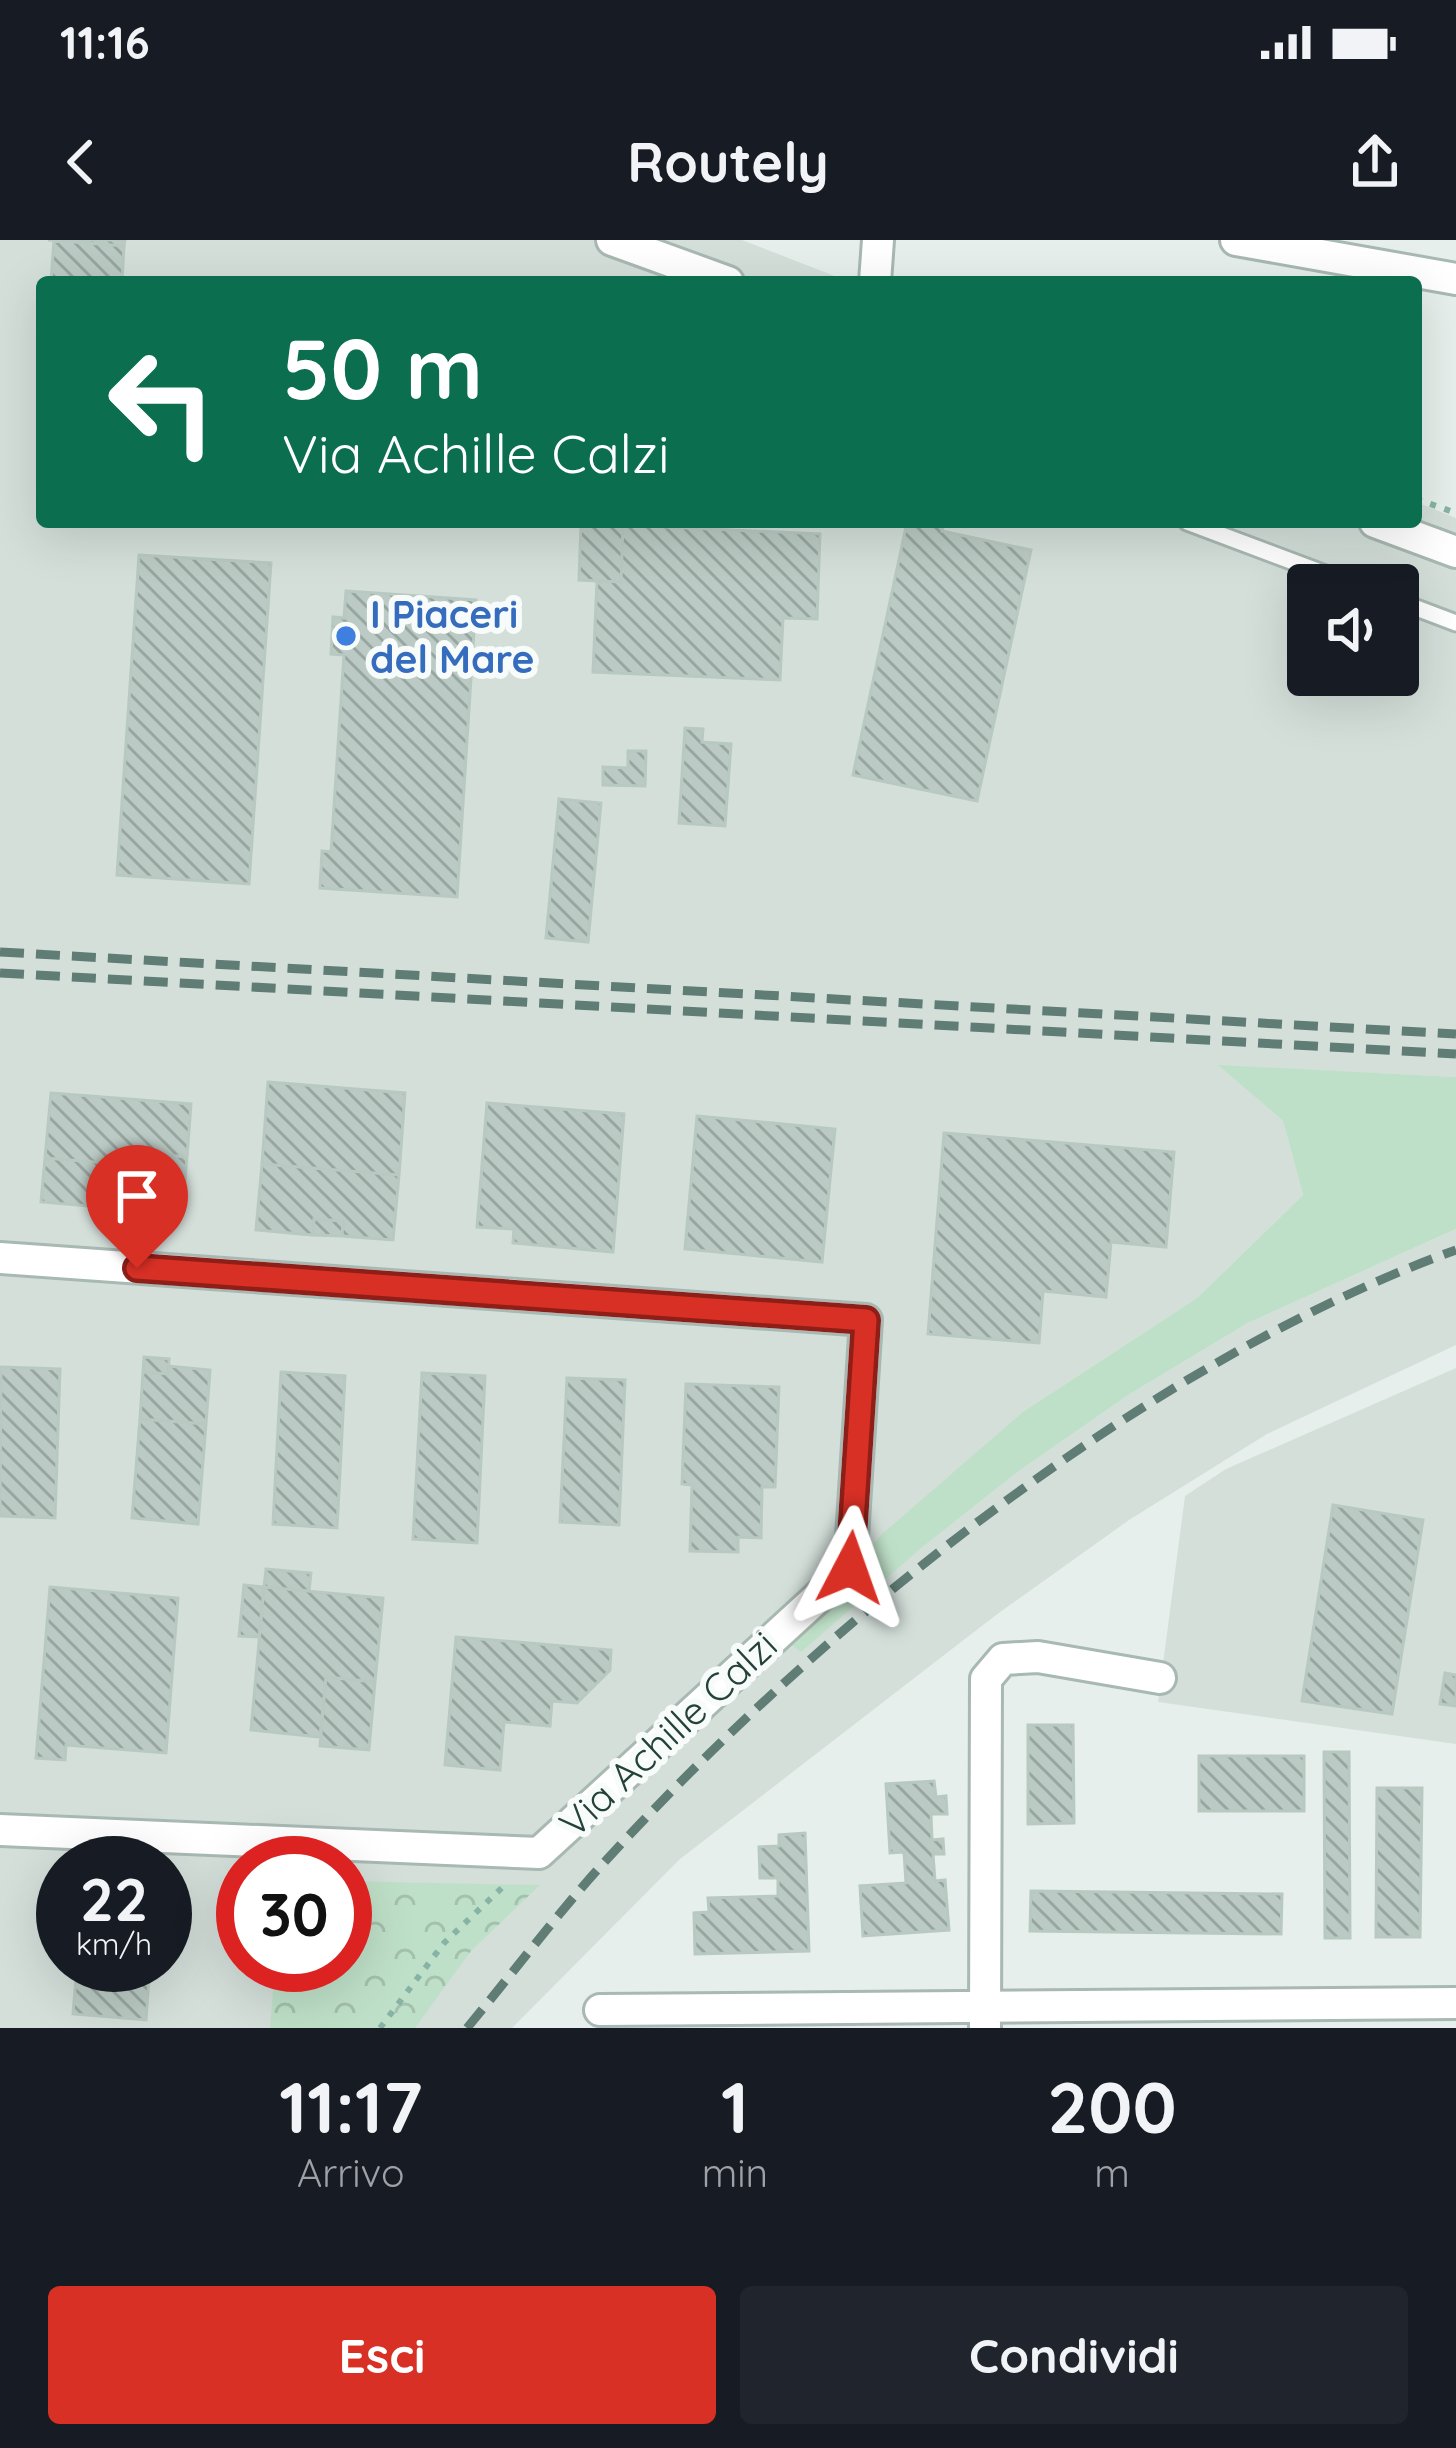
<!DOCTYPE html>
<html lang="it">
<head>
<meta charset="utf-8">
<style>
	:root { --surface:#171b24; --page:#20242c; --text:#f1f3f6; --muted:#9ea1a6; --accent:#d93025 }
	body { margin:0; font-family:Quicksand,sans-serif; background:var(--page); color:var(--text); height:100vh; display:flex; flex-direction:column; font-size:45px; white-space:nowrap }
	* { box-sizing:border-box; margin:0 }
	p { font-size:39px; color:var(--muted) }
	.icon { flex:none; width:66px; height:66px; fill:none; stroke:currentColor; stroke-width:2; stroke-linecap:round; stroke-linejoin:round }
	.map { position:relative; height:1788px; overflow:hidden }
	.sheet { display:flex; flex-direction:column; background:var(--surface); flex:1 }
	.sheet>* { flex:none }
	.top-card { position:absolute; left:36px; top:36px; width:1386px; height:252px; border-radius:12px; box-shadow:0 12px 48px #0002; background:#0b6e4f; color:#fff; overflow:hidden }
	.controls { position:absolute; left:1287px; top:324px; display:grid; gap:24px }
	.controls a { display:grid; place-items:center; width:132px; height:132px; border-radius:12px; background:var(--surface); box-shadow:0 12px 48px #0002; font-size:60px }
	.speed { position:absolute; left:36px; top:1596px; display:flex; gap:24px; font-size:60px; font-weight:700; text-align:center }
	.speed>* { display:grid; place-content:center; width:156px; height:156px; border-radius:50%; background:var(--surface); box-shadow:0 12px 48px #0002; line-height:1 }
	.speed small { font-size:30px; font-weight:400 }
	.speed .limit { border:18px solid #d22; background:#fff; color:#111 }
	.pin { position:absolute; display:grid; place-items:center; width:102px; height:102px; color:#fff; margin:-123px -51px; border-radius:50% 50% 50% 0; rotate:-45deg; box-shadow:0 0 12px #0007 }
	.pin .icon { rotate:45deg }
	.me { position:absolute; width:132px; margin:-66px; rotate:4deg; stroke-linejoin:round; filter:drop-shadow(0 0 9px #0008) }
	.turn { display:flex; align-items:center; gap:42px; height:252px; padding:0 48px; font-size:54px }
	.turn .icon { width:156px; height:156px; stroke-width:2.5 }
	.turn b { display:block; font-size:84px; line-height:102px }
	.eta { display:flex; justify-content:space-evenly; align-items:center; height:204px; text-align:center }
	.eta b { font-size:72px; font-weight:800; line-height:84px }
	.cta { display:flex; gap:24px; margin-top:auto; padding:24px 48px }
	.cta a { flex:1; height:138px; border-radius:12px; background:var(--accent); color:#fff; font-size:48px; font-weight:800; line-height:138px; text-align:center }
	.cta a+a { background:var(--page); color:var(--text) }
	.status { display:flex; justify-content:space-between; align-items:center; height:84px; padding:0 60px; background:var(--surface); direction:ltr }
	.status svg { height:33px; fill:currentColor }
	header { display:flex; justify-content:space-between; align-items:center; height:156px; padding:0 48px; background:var(--surface); font-size:54px; font-weight:800 }
	.map>svg:first-child { display:block }
</style>
</head>
<body>
<div class="status"><b>11:16</b><svg viewBox="0 0 49 12"><path d="M0 12V9h3v3zM5 12V6h3v6zM10 12V3h3v9zM15 12V0h3v12zM26 1h20v11H26zM47 4h2v5h-2z"/></svg></div>
<header><svg class="icon" aria-label="back" viewBox="0 0 24 24"><path d="M15 5l-7 7 7 7"/></svg>Routely<svg class="icon" aria-label="share" viewBox="0 0 24 24"><path d="M12 15V3M7 8l5-5 5 5M5 13v7h14v-7"/></svg></header>
<div class="map">
<svg width="1456" height="1788" viewBox="0 0 1456 1788">
	<defs>
		<pattern id="park-crowns" width="20" height="18" patternUnits="userSpaceOnUse" patternTransform="scale(3)"><rect width="20" height="18" fill="#bfe0c8"/><path d="M2 6a3 3 0 1 1 6 0M12 15a3 3 0 1 1 6 0" fill="none" stroke="#a4c1ad"/></pattern>
		<pattern id="building-back-hatch" width="6" height="6" patternUnits="userSpaceOnUse" patternTransform="scale(3)"><rect width="6" height="6" fill="#bbcac4"/><path d="M-1 5l2 2M0 0l6 6M5-1l2 2" fill="none" stroke="#98a6a0"/></pattern>
	</defs>
	<rect width="100%" height="100%" fill="#e6efeb"/>
	<!-- built -->
	<path fill="#d4dfda" fill-rule="evenodd" d="M0 0H742L850 42H42V282H1416V262L1456 278V837L1220 826 1283 881 1303 955 1197 1058 1024 1171 919 1310 1019 1231 1130 1154 1248 1083 1456 989V1105L1267 1194 1129 1280 996 1375 680 1619 512 1788H0ZM1308 345H1398V435H1308ZM63 1623H165V1725H63ZM243 1623H345V1725H243Z
		M1456 1128V1504L1158 1462 1185 1256 1226 1229Z"/>
	<!-- grass -->
	<path fill="#bfe0c8" d="M1218 825 1456 837V989L1248 1083 1130 1154 1019 1231 919 1310 801 1412 786 1401 881 1295 1024 1171 1197 1058 1303 955 1283 881Z"/>
	<!-- park -->
	<path fill="url(#park-crowns)" d="M345 1641 540 1645 471 1711 415 1788H270L275 1725H345Z"/>
	<!-- building -->
	<path fill="url(#building-back-hatch)" stroke="#b8c9c2" stroke-width="3" d="M48 0H125L124 6Z
		M54 0 124 6 122 42H51Z
		M907 282H944L942 291 1031 310 977 561 853 535Z
		M581 284 623 285 621 342 579 340Z
		M623 285 820 294 817 379 783 378 780 440 593 432 597 341 621 342Z
		M139 315 271 323 249 644 117 635Z
		M346 351 476 360 457 657 320 648 322 611 331 612 344 415 331 414 333 377 344 378Z
		M685 488 703 489 702 502 731 504 725 586 679 583Z
		M628 511H646L645 546 603 545V527L628 528Z
		M559 559 601 563 588 702 546 698Z
		M268 842 405 853 399 935 262 924Z
		M51 853 191 864 187 917 118 911 117 924 45 918Z
		M487 863 624 874 613 1012 513 1003 514 989 477 987Z
		M697 876 835 889 822 1022 685 1009Z
		M944 893 1174 912 1166 1007 1111 1002 1106 1057 1043 1051 1039 1103 928 1094Z
		M118 911 187 917 182 974 41 962 45 918 117 924Z
		M262 924 399 935 393 1000 342 996 343 981 314 979 313 995 256 990Z
		M314 979 343 981 342 996 313 995Z
		M144 1117 169 1119 168 1134 143 1132Z
		M168 1126 210 1130 206 1184 140 1179 143 1132 168 1134Z
		M1 1127 60 1129 55 1278 0 1276Z
		M281 1132 345 1136 337 1288 273 1284Z
		M422 1133 485 1136 477 1303 413 1299Z
		M567 1138 625 1140 619 1285 560 1282Z
		M686 1144 779 1147 775 1247H762L761 1298 738 1297V1312L690 1311 692 1245 682 1244Z
		M140 1179 206 1184 198 1284 132 1278Z
		M1333 1265 1423 1280 1392 1474 1302 1461Z
		M266 1329 311 1333 309 1351 264 1347Z
		M244 1345 264 1347 259 1397 239 1396Z
		M50 1347 178 1358 166 1513 66 1505 65 1520 36 1518Z
		M264 1347 383 1358 375 1442 326 1437 320 1497 251 1490Z
		M456 1397 611 1410 610 1430 577 1463 552 1461 550 1486 504 1482 500 1530 445 1525Z
		M1445 1433 1456 1435V1466L1440 1464Z
		M326 1437 375 1442 369 1510 320 1506Z
		M1028 1485H1073L1074 1583 1028 1584Z
		M1324 1512H1349L1350 1698H1325Z
		M1199 1516H1304V1571H1199Z
		M934 1541 936 1557 946 1556 947 1574H931L932 1600 943 1599 944 1614H933L935 1641 945 1640 949 1690 863 1696 860 1646 906 1643 904 1612 890 1613 886 1544Z
		M1377 1548H1422L1420 1697H1376Z
		M805 1593 809 1711 695 1714 694 1673 709 1672 708 1658 778 1656V1638H760L759 1607 779 1606V1595Z
		M1031 1651 1282 1654 1281 1694 1030 1691Z
		M77 1725H150L146 1780 73 1774Z"/>
	<g fill="none" stroke-linecap="round" stroke-linejoin="round">
		<defs>
			<path id="lane" d="M1187 282 1355 345
				M1398 361 1456 383"/>
			<path id="street" d="M612 0 728 42
				M1236 0 1456 39
				M875 42 878 0
				M1375 282 1456 312
				M0 1018 866 1080 850 1328 539 1613 0 1590
				M600 1770 1456 1763
				M985 1788 986 1439 1003 1419 1038 1417 1160 1438"/>
		</defs>
		<!-- lane casing -->
		<use href="#lane" stroke="#a8b8b2" stroke-width="21"/>
		<!-- street casing -->
		<use href="#street" stroke="#a8b8b2" stroke-width="36"/>
		<!-- path -->
		<path stroke="#86b3a5" stroke-width="6" stroke-dasharray="6 9" stroke-linecap="butt" d="M1416 259 1456 273
			M380 1788 444 1703 508 1642"/>
		<!-- lane -->
		<use href="#lane" stroke="#fff" stroke-width="15"/>
		<!-- street -->
		<use href="#street" stroke="#fff" stroke-width="30"/>
		<!-- rail -->
		<path stroke="#5f7d75" stroke-width="9" stroke-dasharray="24 12" stroke-linecap="butt" d="M0 712 1456 794
			M0 733 1456 814
			M467 1788C512 1734 554 1678 600 1627 819 1385 1148 1121 1456 1010"/>
	</g>
	<g fill="none" stroke-linecap="round" stroke-linejoin="round">
		<defs>
			<path id="route" d="M137 1028 866 1080 850 1328"/>
		</defs>
		<!-- route casing -->
		<use href="#route" stroke="#8d1f18" stroke-width="30"/>
		<!-- route -->
		<use href="#route" stroke="#d93025" stroke-width="21"/>
	</g>
	<!-- markers -->
	<circle fill="#3f7fe0" stroke="#f7fbf9" stroke-width="4.5" cx="346" cy="396" r="12"/>
	<g text-anchor="middle" stroke-width="12" stroke-linejoin="round" paint-order="stroke">
		<!-- shop labels -->
		<g font-size="39" font-weight="bold" fill="#366cbe" stroke="#f7fbf9" text-anchor="start">
			<text x="370" y="388">I Piaceri<tspan x="370" dy="45">del Mare</tspan></text>
		</g>
		<!-- street labels -->
		<g font-size="39" fill="#24423a" stroke="#f7fbf9">
			<text transform="translate(668 1494) rotate(-43)" y="14">Via Achille Calzi</text>
		</g>
	</g>
</svg>
<div class="controls">
<a><svg class="icon" aria-label="sound" viewBox="0 0 24 24"><path d="M4 9h4l5-4v14l-5-4H4zM17 9q2 3 0 6"/></svg></a>
</div>
<div class="speed"><div>22<small>km/h</small></div><div class="limit">30</div></div>
<div class="pin" style="left:137px;top:1028px;background:#d93025"><svg class="icon" aria-label="arrive" viewBox="0 0 24 24"><path d="M6 21V4h12l-3 4 3 4H6"/></svg></div>
<svg class="me" style="left:850px;top:1328px" viewBox="-20 -20 40 40"><path d="M0-17L14 15 0 8-14 15z" fill="#d93025" stroke="#fff" stroke-width="4"/></svg>
<div class="top-card">
<div class="turn"><svg class="icon" aria-label="left" viewBox="0 0 24 24"><path d="M17 20v-9H6M10 6l-5 5 5 5"/></svg><div><b>50 m</b>Via Achille Calzi</div></div>
</div>
</div>
<section class="sheet">
<div class="eta">
<div><b>11:17</b><p>Arrivo</p></div>
<div><b>1</b><p>min</p></div>
<div><b>200</b><p>m</p></div>
</div>
<div class="cta"><a>Esci</a><a>Condividi</a></div>
</section>
</body>
</html>
